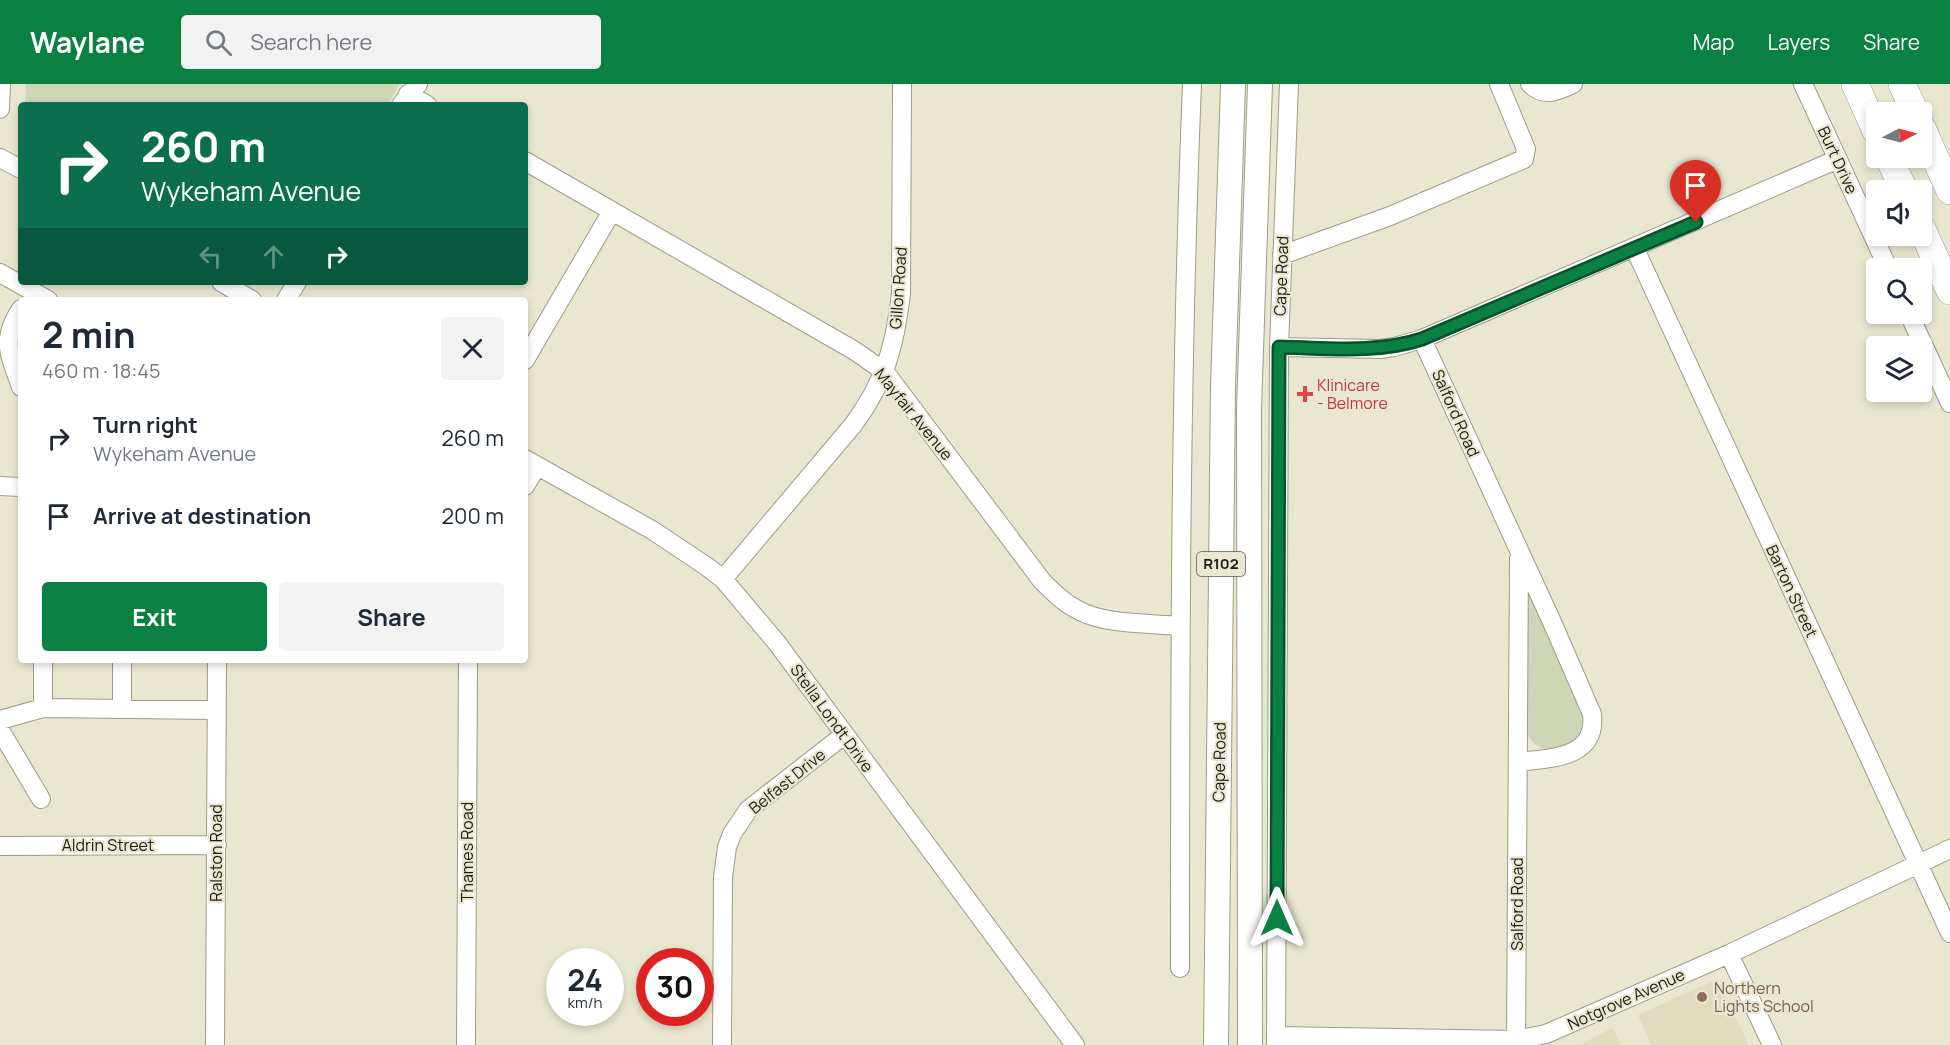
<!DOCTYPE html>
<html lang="en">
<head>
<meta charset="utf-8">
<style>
	:root { --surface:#fff; --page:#f2f2f3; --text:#1f2937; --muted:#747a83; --accent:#0b8043 }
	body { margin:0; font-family:Manrope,sans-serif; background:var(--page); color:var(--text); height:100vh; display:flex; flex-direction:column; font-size:22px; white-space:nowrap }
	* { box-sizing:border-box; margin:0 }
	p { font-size:20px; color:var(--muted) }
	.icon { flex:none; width:33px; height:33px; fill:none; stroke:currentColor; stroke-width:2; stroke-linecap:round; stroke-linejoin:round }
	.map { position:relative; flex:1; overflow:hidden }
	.side { position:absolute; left:18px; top:213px; width:510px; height:366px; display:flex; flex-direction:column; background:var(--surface); border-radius:6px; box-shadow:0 3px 9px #0003 }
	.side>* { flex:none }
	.guide { position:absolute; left:18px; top:18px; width:510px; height:183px; border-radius:6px; box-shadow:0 3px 9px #0003; background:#0b6e4f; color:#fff; overflow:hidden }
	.needle { width:39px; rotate:84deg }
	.fabs { position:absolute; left:1866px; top:18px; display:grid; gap:12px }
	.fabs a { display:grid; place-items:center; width:66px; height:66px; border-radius:6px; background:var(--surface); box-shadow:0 3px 9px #0003; font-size:30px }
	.speed { position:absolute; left:546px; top:864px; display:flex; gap:12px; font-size:30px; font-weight:700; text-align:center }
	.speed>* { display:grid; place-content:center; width:78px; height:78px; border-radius:50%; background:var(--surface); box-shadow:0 3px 9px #0003; line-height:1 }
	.speed small { font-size:15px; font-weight:400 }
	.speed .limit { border:9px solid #d22; background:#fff; color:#111 }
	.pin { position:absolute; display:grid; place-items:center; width:51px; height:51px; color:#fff; margin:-62px -26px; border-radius:50% 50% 50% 0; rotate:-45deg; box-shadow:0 0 6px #0007 }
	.pin .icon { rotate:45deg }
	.me { position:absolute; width:66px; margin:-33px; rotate:0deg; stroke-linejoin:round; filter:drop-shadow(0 0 4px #0008) }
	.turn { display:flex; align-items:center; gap:21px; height:126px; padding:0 24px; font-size:27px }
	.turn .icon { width:78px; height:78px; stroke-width:2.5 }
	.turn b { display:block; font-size:42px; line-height:51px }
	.lanes { display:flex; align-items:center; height:57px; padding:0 24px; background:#0003; justify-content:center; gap:30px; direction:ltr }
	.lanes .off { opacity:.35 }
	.round { display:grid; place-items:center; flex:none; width:63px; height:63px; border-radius:6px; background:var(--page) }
	.head { display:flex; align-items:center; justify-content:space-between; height:102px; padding:0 24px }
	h1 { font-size:36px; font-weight:700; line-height:45px }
	.button { display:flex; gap:12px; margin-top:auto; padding:12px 24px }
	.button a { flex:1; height:69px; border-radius:6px; background:var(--accent); color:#fff; font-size:24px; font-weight:700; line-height:69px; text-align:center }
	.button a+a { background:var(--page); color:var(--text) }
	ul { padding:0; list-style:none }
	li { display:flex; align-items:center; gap:18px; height:78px; padding:0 24px }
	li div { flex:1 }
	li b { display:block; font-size:22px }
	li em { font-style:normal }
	header { display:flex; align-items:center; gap:36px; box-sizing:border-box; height:84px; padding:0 30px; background:var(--accent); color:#fff }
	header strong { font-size:28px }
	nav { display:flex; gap:33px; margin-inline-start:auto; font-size:21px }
	.search { width:420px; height:54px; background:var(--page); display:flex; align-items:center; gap:15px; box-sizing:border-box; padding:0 21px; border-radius:6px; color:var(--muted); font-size:22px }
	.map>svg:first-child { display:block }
</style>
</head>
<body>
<header>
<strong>Waylane</strong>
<div class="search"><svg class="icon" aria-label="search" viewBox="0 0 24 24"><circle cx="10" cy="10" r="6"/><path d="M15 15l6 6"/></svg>Search here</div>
<nav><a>Map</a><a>Layers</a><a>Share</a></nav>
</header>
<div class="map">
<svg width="1950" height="961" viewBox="0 0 1950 961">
	<rect width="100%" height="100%" fill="#eae7d1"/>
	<!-- built -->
	<path fill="#e0dcbf" d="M1717 895 1749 961H1651L1638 931Z
		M1612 944 1622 961H1579Z"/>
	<!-- green -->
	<path fill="#cdd6b5" d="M26 0H400L387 21H25Z
		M1527 511H1531L1585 628C1585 634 1586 643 1583 648 1571 668 1539 674 1528 651Z"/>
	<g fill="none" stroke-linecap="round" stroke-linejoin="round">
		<defs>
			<path id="minor" d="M1530 0C1544 14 1558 7 1573 0
				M1803 0 1888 184
				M408 10 427 21
				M401 21 418 0
				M0 25 1 0
				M0 74 21 85
				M525 77 855 267 885 288 1042 497C1053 508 1064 519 1078 526 1105 541 1149 539 1180 542
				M1635 165 1950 849
				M1282 171 1390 132 1524 75 1526 65 1499 0
				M0 189 48 216
				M221 198 252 216
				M286 216 297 198
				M21 225C0 256 10 271 21 303
				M1909 230 1950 319
				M1422 255 1552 538 1592 630C1597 675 1550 674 1518 678
				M1279 263 1380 265 1394 263 1422 255 1838 75
				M525 276 612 127
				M525 375 652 446 706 482 723 495 777 559 1075 961
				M0 402 21 403
				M525 402 537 382
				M723 495 853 341C885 298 895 262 901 209L902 0
				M43 624V576
				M122 624V576
				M0 636 43 624 216 626
				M0 646 41 715
				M0 762 217 761
				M1729 870 1772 961
				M1180 884C1180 589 1180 294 1192 0
				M1276 952 1516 956 1546 950 1729 870 1950 765
				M215 961 217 576
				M466 961 468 576
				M722 961 723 793 727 763 732 750 748 726 844 651
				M1276 961 1279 263 1289 0
				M1516 961 1519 474"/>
			<path id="major" d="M1216 961 1223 302 1233 0
				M1250 961 1249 325 1260 0"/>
			<path id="highway" d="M1855 0 1876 47
				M1902 0 1915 28
				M1922 44 1950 107
				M1889 74 1904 106
				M1922 145 1950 207"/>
		</defs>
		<!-- minor casing -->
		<use href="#minor" stroke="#9f9b87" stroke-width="20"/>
		<!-- major casing -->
		<use href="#major" stroke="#9f9b87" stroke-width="26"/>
		<!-- highway casing -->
		<use href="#highway" stroke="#9f9b87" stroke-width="28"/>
		<!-- minor -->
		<use href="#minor" stroke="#fff" stroke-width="18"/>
		<!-- major -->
		<use href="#major" stroke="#fff" stroke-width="24"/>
		<!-- highway -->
		<use href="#highway" stroke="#fff" stroke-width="27"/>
	</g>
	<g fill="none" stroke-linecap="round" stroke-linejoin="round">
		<defs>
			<path id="route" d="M1277 834 1279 263C1327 264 1376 270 1422 255L1696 138"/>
		</defs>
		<!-- route casing -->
		<use href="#route" stroke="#07532c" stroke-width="15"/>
		<!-- route -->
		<use href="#route" stroke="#0b8043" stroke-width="10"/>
	</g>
	<!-- markers -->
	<path fill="#e0444e" stroke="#eae7d1" stroke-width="2" d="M1302 301h6v6h6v6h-6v6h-6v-6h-6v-6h6z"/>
	<circle fill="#8d6e63" stroke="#eae7d1" stroke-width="2" cx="1702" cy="913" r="6"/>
	<g text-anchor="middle" stroke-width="4.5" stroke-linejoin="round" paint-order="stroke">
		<!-- shield labels -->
		<rect fill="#eae7d1" stroke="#5b594d" stroke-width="1.5" x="1197" y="468" width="48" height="24" rx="4.5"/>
		<g font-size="15" font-weight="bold" fill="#1e1c15">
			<text x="1221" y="485">R102</text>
		</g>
		<!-- street labels -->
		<g font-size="16" fill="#1e1c15" stroke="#eae7d1">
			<text transform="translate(1838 76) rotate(65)" y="6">Burt Drive</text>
			<text transform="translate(1281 192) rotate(-88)" y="6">Cape Road</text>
			<text transform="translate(898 204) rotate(-86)" y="6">Gillon Road</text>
			<text transform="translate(1456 329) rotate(66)" y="6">Salford Road</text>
			<text transform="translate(914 330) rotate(51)" y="6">Mayfair Avenue</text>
			<text transform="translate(1792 507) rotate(65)" y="6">Barton Street</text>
			<text transform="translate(832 634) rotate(54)" y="6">Stella Londt Drive</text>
			<text transform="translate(1219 678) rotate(-89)" y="6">Cape Road</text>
			<text transform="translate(787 697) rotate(-39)" y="6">Belfast Drive</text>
			<text x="108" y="767">Aldrin Street</text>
			<text transform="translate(467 768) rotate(-90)" y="6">Thames Road</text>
			<text transform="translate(216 769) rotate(-90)" y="6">Ralston Road</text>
			<text transform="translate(1517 820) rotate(-90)" y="6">Salford Road</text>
			<text transform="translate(1626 915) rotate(-24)" y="6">Notgrove Avenue</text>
		</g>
		<!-- health labels -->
		<g font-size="16" fill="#be3a42" stroke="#eae7d1" text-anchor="start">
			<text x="1317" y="307">Klinicare<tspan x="1317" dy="18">- Belmore</tspan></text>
		</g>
		<!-- education labels -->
		<g font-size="16" fill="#785e54" stroke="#eae7d1" text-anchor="start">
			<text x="1714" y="910">Northern<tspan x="1714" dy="18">Lights School</tspan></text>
		</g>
	</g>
</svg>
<div class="fabs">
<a><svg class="needle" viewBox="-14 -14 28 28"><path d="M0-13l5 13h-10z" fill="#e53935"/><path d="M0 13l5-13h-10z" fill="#747a83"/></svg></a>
<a><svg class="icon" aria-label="sound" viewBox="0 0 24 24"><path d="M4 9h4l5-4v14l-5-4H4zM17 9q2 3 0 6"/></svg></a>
<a><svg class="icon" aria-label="search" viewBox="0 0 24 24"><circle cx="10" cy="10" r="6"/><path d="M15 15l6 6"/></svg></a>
<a><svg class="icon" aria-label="layers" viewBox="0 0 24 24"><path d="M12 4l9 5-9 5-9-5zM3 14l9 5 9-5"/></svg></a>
</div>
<div class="speed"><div>24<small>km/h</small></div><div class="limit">30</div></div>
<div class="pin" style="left:1696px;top:138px;background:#d93025"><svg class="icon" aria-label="arrive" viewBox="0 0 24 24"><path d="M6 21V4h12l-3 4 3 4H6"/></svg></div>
<svg class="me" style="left:1277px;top:834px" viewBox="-20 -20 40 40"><path d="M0-17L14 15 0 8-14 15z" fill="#0b8043" stroke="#fff" stroke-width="4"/></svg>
<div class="guide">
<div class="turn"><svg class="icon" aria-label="right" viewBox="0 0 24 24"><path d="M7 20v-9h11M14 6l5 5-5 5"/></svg><div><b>260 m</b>Wykeham Avenue</div></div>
<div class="lanes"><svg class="icon off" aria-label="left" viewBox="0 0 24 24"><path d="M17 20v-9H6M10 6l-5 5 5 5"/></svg><svg class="icon off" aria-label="ahead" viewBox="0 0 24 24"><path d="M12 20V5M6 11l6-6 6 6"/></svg><svg class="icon" aria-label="right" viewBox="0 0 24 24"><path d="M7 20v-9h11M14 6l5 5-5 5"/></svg></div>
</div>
<section class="side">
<div class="head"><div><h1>2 min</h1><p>460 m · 18:45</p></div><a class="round"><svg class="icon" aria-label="close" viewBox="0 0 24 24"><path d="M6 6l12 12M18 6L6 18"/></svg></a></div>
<ul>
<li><svg class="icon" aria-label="right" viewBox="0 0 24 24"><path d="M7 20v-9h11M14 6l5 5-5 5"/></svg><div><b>Turn right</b><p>Wykeham Avenue</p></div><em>260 m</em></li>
<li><svg class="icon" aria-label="arrive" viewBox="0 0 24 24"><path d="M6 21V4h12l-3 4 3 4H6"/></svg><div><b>Arrive at destination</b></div><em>200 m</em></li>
</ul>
<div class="button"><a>Exit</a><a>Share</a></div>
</section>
</div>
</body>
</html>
